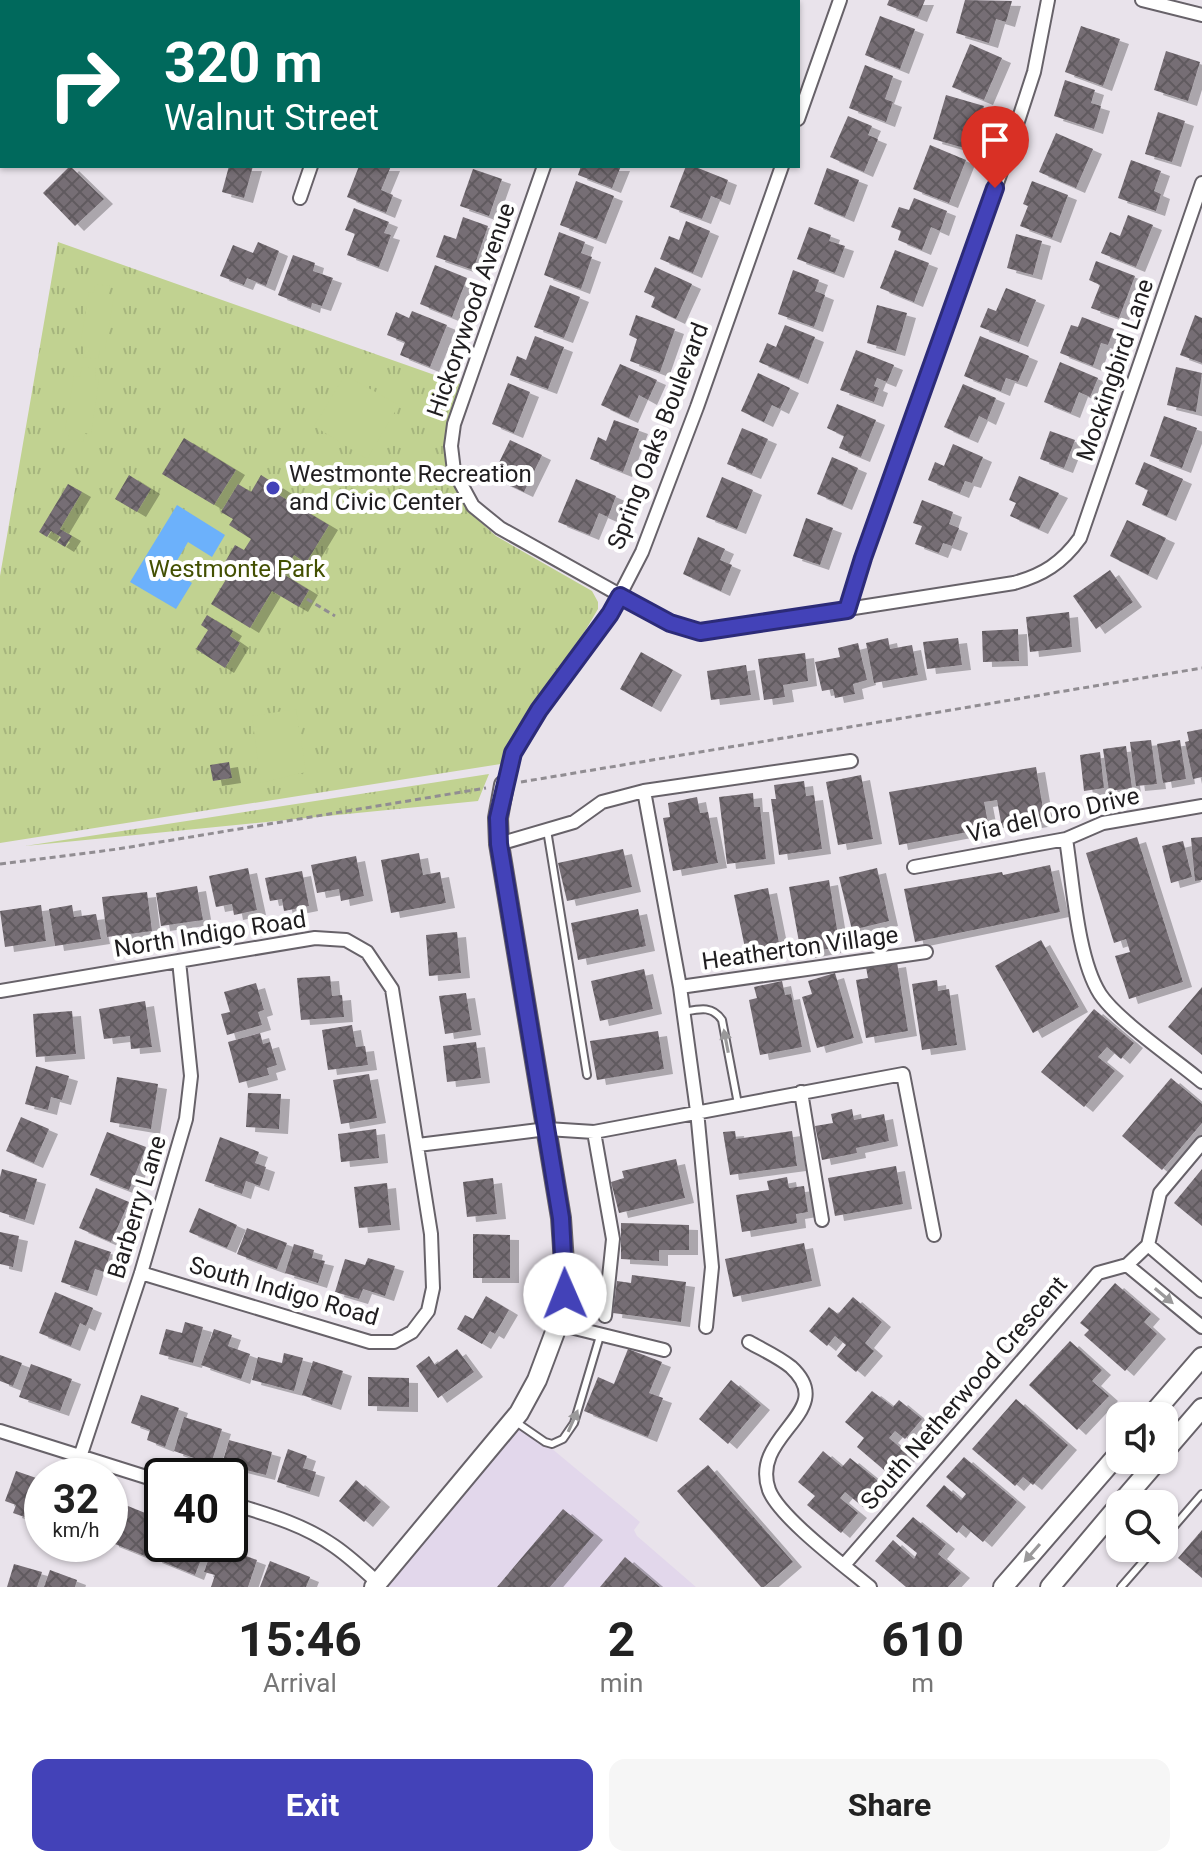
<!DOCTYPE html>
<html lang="en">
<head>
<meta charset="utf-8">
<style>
	:root { --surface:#fff; --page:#f6f6f6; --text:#222; --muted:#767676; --accent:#4342b8 }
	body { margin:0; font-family:Roboto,sans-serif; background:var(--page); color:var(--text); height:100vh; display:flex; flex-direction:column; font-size:30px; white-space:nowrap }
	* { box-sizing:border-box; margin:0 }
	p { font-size:26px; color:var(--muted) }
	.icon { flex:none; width:44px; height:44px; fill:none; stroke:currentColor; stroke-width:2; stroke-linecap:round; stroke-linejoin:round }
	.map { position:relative; height:1587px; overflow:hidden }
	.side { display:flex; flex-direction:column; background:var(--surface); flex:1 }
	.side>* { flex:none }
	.hud { position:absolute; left:0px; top:0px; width:800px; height:168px; box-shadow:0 2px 6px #0004; background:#00695c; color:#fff; overflow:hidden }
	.fabs { position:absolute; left:1106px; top:1402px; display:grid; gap:16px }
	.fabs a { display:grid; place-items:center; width:72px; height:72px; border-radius:16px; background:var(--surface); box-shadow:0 2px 6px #0004; font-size:40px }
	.speed { position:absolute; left:24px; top:1458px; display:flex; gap:16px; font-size:40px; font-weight:700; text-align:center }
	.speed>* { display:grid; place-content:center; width:104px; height:104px; border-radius:50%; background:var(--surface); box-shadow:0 2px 6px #0004; line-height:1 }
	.speed small { font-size:20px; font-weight:400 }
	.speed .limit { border:4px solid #111; border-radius:12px; background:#fff; color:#111 }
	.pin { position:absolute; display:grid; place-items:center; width:68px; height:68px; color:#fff; margin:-82px -34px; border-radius:50% 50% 50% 0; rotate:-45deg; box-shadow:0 0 8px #0007 }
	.pin .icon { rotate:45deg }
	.me { position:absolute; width:88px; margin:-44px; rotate:359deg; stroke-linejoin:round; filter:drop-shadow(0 0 6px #0008) }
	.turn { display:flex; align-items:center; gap:28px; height:168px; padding:0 32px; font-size:36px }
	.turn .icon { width:104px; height:104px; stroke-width:2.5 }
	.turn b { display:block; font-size:56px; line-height:68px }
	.eta { display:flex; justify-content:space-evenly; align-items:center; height:136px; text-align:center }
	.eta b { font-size:48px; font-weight:700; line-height:56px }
	.primary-button { display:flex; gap:16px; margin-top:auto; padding:16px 32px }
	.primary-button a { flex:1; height:92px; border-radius:16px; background:var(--accent); color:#fff; font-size:32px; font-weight:700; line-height:92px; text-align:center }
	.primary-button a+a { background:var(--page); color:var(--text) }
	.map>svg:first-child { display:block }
</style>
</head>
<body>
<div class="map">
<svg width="1202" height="1587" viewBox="0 0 1202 1587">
	<defs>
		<pattern id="park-tufts" width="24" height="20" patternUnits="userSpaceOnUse" patternTransform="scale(2)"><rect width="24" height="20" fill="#c1d291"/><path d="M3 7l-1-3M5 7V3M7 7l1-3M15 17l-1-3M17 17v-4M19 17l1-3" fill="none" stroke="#a5b47d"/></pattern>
		<pattern id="building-cross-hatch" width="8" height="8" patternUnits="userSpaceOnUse" patternTransform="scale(2)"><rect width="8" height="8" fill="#766e74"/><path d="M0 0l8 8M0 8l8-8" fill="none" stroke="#605a5f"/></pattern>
		<filter id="shadow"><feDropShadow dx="9" dy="5" stdDeviation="0" flood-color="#0004"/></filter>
	</defs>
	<rect width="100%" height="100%" fill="#e9e3eb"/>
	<!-- commercial -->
	<path fill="#e2d7eb" d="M521 1423 640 1522 634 1530 637 1536 696 1587H384Z"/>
	<!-- park -->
	<path fill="url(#park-tufts)" d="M58 242 463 385 449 473 467 510 496 536 592 591 598 602V609L507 763 0 843V576Z
		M489 774 478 801 25 846Z"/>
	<!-- pitch -->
	<path fill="#c1d291" d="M95 284 110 286 108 295 114 296 105 350H100L98 359 83 357 85 347 80 346 89 292 94 293Z
		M82 367 96 369 95 379 99 380 91 434 85 433 83 442 68 439 70 431 65 430 74 376 80 377Z
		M345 375 399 405 367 459 314 426Z
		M296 709 306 772 261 783 252 716Z"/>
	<!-- water -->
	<path fill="#6cb1fb" d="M177 505 225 535 212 557 188 542 172 569 192 583 176 609 130 582Z"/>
	<!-- building -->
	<path fill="url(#building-cross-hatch)" filter="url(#shadow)" d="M889 0H925L918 17 887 5Z
		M965 0 1012 1 1006 22 996 19 989 43 956 33Z
		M880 16 915 29 900 69 865 55Z
		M1081 26 1120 39 1103 86 1065 72Z
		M970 44 1002 58 984 100 952 87Z
		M1166 51 1200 62 1188 101 1154 90Z
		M865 65 893 76 885 99 893 102 886 122 849 108Z
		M1065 80 1095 90 1091 103 1101 106 1094 129 1054 116Z
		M946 95 984 106 971 150 933 139Z
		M1158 112 1185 121 1172 162 1145 154Z
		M848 116 872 126 868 135 878 139 864 172 830 157Z
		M1056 133 1093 149 1076 188 1039 172Z
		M930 145 966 160 949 203 913 189Z
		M1131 160 1161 171 1154 191 1161 194 1156 211 1118 198Z
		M70 166 104 199 75 226 43 193Z
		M229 166H253L244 198 222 192Z
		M359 166H391L381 190 393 195 386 213 347 197Z
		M581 166H621L612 188 578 175Z
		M686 166H693L728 180 721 200 711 196 702 219 670 207Z
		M827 168 859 180 845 217 814 204Z
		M473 169 502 179 489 216 460 206Z
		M576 181 614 196 597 239 560 225Z
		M1032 181 1068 195 1052 238 1020 226 1028 206 1023 204Z
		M914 198 947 211 940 231 931 227 922 250 898 240 901 231 891 227 899 207 909 210Z
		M354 208 389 222 384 233 391 235 379 267 347 255 355 234 345 230Z
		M1128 215 1153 225 1136 267 1101 253 1110 232 1120 236Z
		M463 217 488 226 473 270 436 257 444 235 456 239Z
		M686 221 710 231 693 273 660 259 669 236 679 240Z
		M809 227 831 235 829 241 845 246 835 273 797 259Z
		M559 232 585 242 581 253 592 257 581 289 544 275Z
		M1016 234 1042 241 1033 275 1007 268Z
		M258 242 279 251 266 286 247 278 244 285 220 276 233 245 253 253Z
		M895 250 929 263 914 302 880 288Z
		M293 255 315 263 313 271 333 278 322 306 312 303 311 308 278 295Z
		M1096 261 1135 276 1119 318 1091 308 1100 285 1089 280Z
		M435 265 467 278 452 317 420 304Z
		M655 267 692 284 676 319 651 307 655 297 644 292Z
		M793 270 819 280 815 291 825 295 814 327 778 314Z
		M550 285 580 297 564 338 534 327Z
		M1006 288 1036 300 1019 342 980 327 988 308 996 311Z
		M877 305 907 313 896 351 867 343Z
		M412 311 447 325 430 367 400 355 405 342 387 335 396 312 409 318Z
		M636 315 675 329 660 372 630 361 637 339 629 335Z
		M1195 315 1202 318V363L1180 355Z
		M1082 317 1114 329 1108 345 1101 343 1093 366 1060 353 1071 325 1078 327Z
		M785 325 815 337 799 379 759 362 767 343 776 347Z
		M535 336 564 347 548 389 510 375 517 356 526 360Z
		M980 336 1029 356 1018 382 1006 378 1001 391 964 376Z
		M856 350 894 365 887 382 877 378 874 386 879 388 874 402 840 390Z
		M1060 362 1098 378 1090 397 1079 392 1071 413 1044 402Z
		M620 364 657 380 648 400 639 395 629 418 601 405Z
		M1176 367 1202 373 1196 412 1167 405Z
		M758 373 790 388 780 409 772 405 764 422 741 411Z
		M508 383 530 392 514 433 492 424Z
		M963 384 996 398 987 420 979 416 969 438 944 427Z
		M837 404 876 420 861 457 839 448 844 436 827 428Z
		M1164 416 1197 428 1182 468 1150 456Z
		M614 420 639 429 623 472 590 459 598 437 606 441Z
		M742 428 768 439 752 474 727 464Z
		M1050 431 1075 440 1064 468 1040 459Z
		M184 438 236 470 214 505 162 474Z
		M510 440 542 455 524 492 492 477Z
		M953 444 983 457 972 483 965 481 960 493 928 480 935 462 944 466Z
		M832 457 858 468 843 505 817 494Z
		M1144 462 1183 479 1167 516 1142 505 1148 490 1135 484Z
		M129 475 151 489 137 512 115 499Z
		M261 475 283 489 279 495 329 525 306 563 294 555 283 574 309 590 299 607 272 591 250 628 211 604 233 568 225 562 235 545 244 550 251 539 229 525 233 519 221 512 238 484 251 492Z
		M1019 476 1059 493 1039 529 1010 516 1016 503 1009 500Z
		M722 477 753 490 737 529 706 517Z
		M576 479 616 496 608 517 599 513 590 535 558 522Z
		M68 484 82 492 60 529 72 536 65 547 57 542 61 537 51 531 47 537 39 532Z
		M922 500 953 512 949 524 959 528 952 546 943 543 939 553 915 544 922 526 913 523Z
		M806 518 833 528 820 565 793 556Z
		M1127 520 1166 538 1148 575 1110 556Z
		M698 537 725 549 720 560 732 565 721 591 683 574Z
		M1110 570 1133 602 1096 629 1073 596Z
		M1069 612 1072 647 1030 652 1026 617Z
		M207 615 233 631 230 636 240 643 225 668 196 649 208 630 201 625Z
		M1018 629 1019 661 983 662 982 631Z
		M888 638 890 649 912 645 918 675 874 683 866 643Z
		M958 638 962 665 927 669 923 642Z
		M858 643 867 680 853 684 855 694 835 698 833 689 822 691 815 662 840 657 838 648Z
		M641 652 673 670 652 707 620 689Z
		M805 653 808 681 783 685 785 697 764 700 758 659Z
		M746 665 751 695 711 700 707 671Z
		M1202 729V777L1193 779 1185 742 1189 741 1187 732Z
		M1151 740 1157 784 1136 786 1130 742Z
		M1180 740 1186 779 1163 783 1157 744Z
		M1126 746 1132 788 1109 791 1103 749Z
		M1100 752 1104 788 1084 791 1080 755Z
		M229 762 232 778 213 781 210 765Z
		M1036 767 1045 821 1002 828 997 800 984 802 989 828 899 845 889 792Z
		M861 775 873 839 838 845 826 782Z
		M804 781 806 796 814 795 822 849 779 855 771 799H776L774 785Z
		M753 793 754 807H760L766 859 727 864 719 797Z
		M697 797 700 813 708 812 718 863 673 871 663 818 670 817 668 803Z
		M1137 837 1183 982 1129 999 1115 956 1130 952 1126 939 1114 943 1086 853Z
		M1202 837V880L1195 881 1191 838Z
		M1183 841 1192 877 1171 883 1162 846Z
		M623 849 632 887 567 901 558 863Z
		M419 853 423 875 440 872 446 903 391 913 381 860Z
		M356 856 364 896 341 901 339 889 317 893 311 865Z
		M1050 865 1060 912 915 942 904 889 1002 872 1003 875Z
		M248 868 257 910 234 915 232 904 216 907 209 876Z
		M877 868 889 921 852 930 839 877Z
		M302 871 309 906 284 911 282 899 270 901 265 878Z
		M829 880 838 935 830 936 832 948 806 953 804 941 799 942 789 887Z
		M197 886 203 920 161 926 156 893Z
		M768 888 781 953 761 957 759 945 745 948 734 895Z
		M147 892 152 931 107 937 102 897Z
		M41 905 46 941 5 947 0 911Z
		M72 905 74 917 96 914 101 939 55 946 49 909Z
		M638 909 646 946 578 960 571 923Z
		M457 932 461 973 429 976 426 935Z
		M1041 940 1079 1007 1033 1033 995 966Z
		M897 962 908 1031 866 1038 856 980 868 978 866 967Z
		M644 969 653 1009 600 1021 591 981Z
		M835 973 854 1038 817 1048 802 997 812 994 808 981Z
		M330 976 332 996 342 995 344 1017 301 1020 297 978Z
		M937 980 938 991 949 989 957 1045 922 1050 912 984Z
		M782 981 785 995 791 994 802 1047 760 1055 749 1000 757 998 754 987Z
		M256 983 264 1010 258 1012 262 1025 227 1035 221 1014 230 1012 224 992Z
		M1202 987V1055L1168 1027Z
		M466 993 472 1030 445 1034 439 996Z
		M145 1001 152 1047 131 1049 130 1036 104 1039 99 1009Z
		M1094 1009 1134 1043 1121 1059 1107 1047 1098 1057 1115 1071 1084 1107 1041 1072Z
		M72 1011 76 1054 36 1057 33 1014Z
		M352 1025 356 1047 365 1046 368 1065 328 1070 322 1030Z
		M658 1031 664 1069 597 1080 590 1041Z
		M260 1033 263 1044 270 1042 277 1065 267 1068 269 1075 239 1083 228 1042Z
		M476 1042 481 1078 447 1082 443 1046Z
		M36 1066 69 1076 62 1100 51 1097 48 1110 25 1104Z
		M369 1074 377 1118 341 1124 333 1080Z
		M117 1077 158 1084 151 1129 110 1122Z
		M1171 1078 1202 1104V1123L1162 1170 1122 1136Z
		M248 1093 281 1094 279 1129 246 1127Z
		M852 1109 854 1120 884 1114 889 1141 856 1148 857 1153 822 1160 815 1126 833 1123 831 1114Z
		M21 1117 49 1129 34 1163 6 1151Z
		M376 1129 379 1158 341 1162 338 1134Z
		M735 1131 736 1139 792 1131 797 1166 730 1175 723 1132Z
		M107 1132 146 1147 129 1190 90 1175Z
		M220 1137 259 1152 255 1163 266 1167 260 1186 246 1181 242 1194 205 1181Z
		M676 1159 685 1198 619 1213 611 1182 624 1178 622 1171Z
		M896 1166 903 1204 835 1216 828 1178Z
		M2 1169 37 1179 25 1220 0 1212V1177Z
		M1202 1169V1226L1174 1203Z
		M787 1177 789 1188 804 1186 808 1212 796 1214 797 1223 742 1232 736 1195 769 1190 767 1181Z
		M493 1178 497 1214 467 1217 463 1182Z
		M387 1183 391 1225 359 1228 354 1187Z
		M96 1188 129 1202 111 1242 79 1228Z
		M199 1208 237 1225 227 1248 189 1232Z
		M621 1223 689 1225V1250H659V1261L621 1259Z
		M247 1228 287 1243 277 1269 237 1254Z
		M0 1232 19 1236 13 1267 0 1264Z
		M473 1234 510 1235V1278H473Z
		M75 1240 111 1252 104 1272 95 1269 88 1291 61 1282Z
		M804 1243 812 1281 733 1297 725 1259Z
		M294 1244 314 1250 312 1258 325 1261 318 1283 285 1273Z
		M368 1258 395 1266 385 1296 363 1289 359 1299 335 1292 345 1259 365 1265Z
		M632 1275 686 1282 681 1322 613 1313 617 1281 631 1283Z
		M1115 1283 1151 1314 1144 1322 1157 1334 1125 1371 1084 1335 1089 1330 1080 1323Z
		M55 1292 93 1308 86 1326 80 1323 71 1346 39 1333Z
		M486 1296 509 1310 495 1334 490 1331 482 1344 457 1329 465 1315 473 1319Z
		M853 1297 882 1322 865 1343 874 1351 856 1372 837 1356 846 1345 835 1336 827 1346 809 1331 829 1307 838 1314Z
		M185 1322 203 1327 193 1363 159 1354 166 1329 182 1333Z
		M214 1329 232 1335 228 1346 250 1354 241 1379 201 1365Z
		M1070 1341 1102 1370 1092 1381 1109 1396 1077 1430 1029 1385Z
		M457 1349 474 1372 438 1398 416 1366 429 1356 435 1365Z
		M628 1349 662 1362 649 1393 663 1398 648 1437 584 1411 598 1377 614 1384Z
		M284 1353 303 1358 294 1391 252 1380 258 1357 282 1363Z
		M0 1355 22 1363 13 1386 0 1381Z
		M313 1361 343 1371 332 1405 302 1395Z
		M31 1364 72 1379 60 1411 19 1397Z
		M368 1377 409 1378V1407L368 1406Z
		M731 1380 761 1405 728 1444 699 1419Z
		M872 1391 893 1407 899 1400 922 1419 905 1439 895 1431 889 1438 908 1454 890 1475 857 1447 864 1438 845 1422Z
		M141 1395 179 1408 165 1447 147 1440 150 1430 131 1423Z
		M1016 1399 1068 1445 1033 1485 1023 1477 1015 1486 972 1449Z
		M184 1417 222 1429 211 1464 174 1451Z
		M229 1440 272 1452 266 1475 222 1464Z
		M288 1449 307 1456 303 1468 316 1472 310 1492 277 1482Z
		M823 1451 842 1467 850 1458 882 1484 863 1507 845 1492 840 1498 858 1513 841 1533 807 1505 815 1496 798 1482Z
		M964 1457 1017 1502 983 1542 963 1525 957 1533 926 1506 944 1485 961 1500 966 1494 946 1477Z
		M708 1465 793 1562 764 1587H761L677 1491Z
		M16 1471 42 1480V1523L13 1513 16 1505 5 1501Z
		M356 1480 381 1502 364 1522 339 1501Z
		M118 1502 160 1519 145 1556 110 1542V1523Z
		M563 1509 594 1535 550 1587H497Z
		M913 1517 946 1544 938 1554 961 1573 948 1587H906L875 1561 893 1540 914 1559 917 1553 896 1536Z
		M1202 1530V1578L1178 1558Z
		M162 1536V1544H207L195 1575 153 1558Z
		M214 1544 257 1560 248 1587H211L215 1575 204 1572Z
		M625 1557 660 1587H600Z
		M270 1561 310 1577 306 1587H260Z
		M14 1564 42 1572 37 1587H7Z
		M50 1570 77 1580 75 1587H44Z"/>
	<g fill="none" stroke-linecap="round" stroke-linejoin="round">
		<defs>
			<path id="lane" d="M547 830 587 1075
				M683 1012C699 1009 712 1005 722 1020L738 1104
				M516 1422 545 1442 552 1444 563 1439 574 1423 600 1336
				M1164 1538 1202 1494
				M1121 1587 1155 1548"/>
			<path id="street" d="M1142 0 1202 15
				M160 2 161 0
				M369 2 370 0
				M601 2V0
				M798 119 840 0
				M544 166 454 424 451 446 454 471 473 506 500 528 670 623 700 632 1014 583C1043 575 1062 563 1080 538L1202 183
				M300 198 311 166
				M847 610 863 558 1006 158 1034 72 1048 0
				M504 785 513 753 526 729 610 614 642 552 697 407 782 166
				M644 791 680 987 697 1111 712 1267 706 1327
				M1066 839C1073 882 1077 958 1100 994 1117 1020 1176 1060 1202 1082
				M499 844 574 822 602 802 644 791 851 761
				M914 867 1066 839 1103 823 1202 806
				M680 987 926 952
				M0 991 315 938 346 940 367 952 392 989 431 1234 433 1288 428 1311 412 1332 394 1342H370L141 1273
				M801 1092 822 1220
				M594 1132 613 1239 605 1316
				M418 1145 547 1129 594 1132 903 1074 934 1235
				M1148 1245 1202 1291
				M1127 1265 1202 1327
				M558 1324 664 1350
				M749 1342C763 1350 779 1357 791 1367 840 1412 749 1434 769 1490 779 1517 846 1567 870 1587
				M0 1431 162 1482
				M80 1457 141 1273 186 1119 191 1076 179 961
				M230 1503C266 1514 303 1524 334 1546 350 1557 364 1570 378 1583
				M844 1565 1098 1273 1127 1265 1148 1245 1160 1193 1202 1143"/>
			<path id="secondary" d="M1151 1416 1202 1357
				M1164 1452 1202 1408
				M1120 1504 1158 1460
				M374 1587 519 1413 537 1380 558 1324 565 1294 564 1263 561 1218 499 844 498 818 504 785
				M1003 1587 1120 1452
				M1050 1587 1120 1504"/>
		</defs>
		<!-- lane casing -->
		<use href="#lane" stroke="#676269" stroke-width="10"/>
		<!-- street casing -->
		<use href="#street" stroke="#676269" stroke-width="16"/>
		<!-- secondary casing -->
		<use href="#secondary" stroke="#676269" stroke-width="22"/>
		<!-- path -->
		<path stroke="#918d92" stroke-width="3" stroke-dasharray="6 4" stroke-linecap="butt" d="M307 599 335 616
			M521 782 1202 668
			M0 864 118 849 486 788"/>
		<!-- lane -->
		<use href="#lane" stroke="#fff" stroke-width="6"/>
		<!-- street -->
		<use href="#street" stroke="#fff" stroke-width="12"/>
		<!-- secondary -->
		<use href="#secondary" stroke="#fff" stroke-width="18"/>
	</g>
	<!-- one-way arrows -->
	<defs><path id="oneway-solid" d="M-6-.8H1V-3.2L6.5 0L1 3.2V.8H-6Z" transform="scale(2)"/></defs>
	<g fill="#9a999a">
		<use href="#oneway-solid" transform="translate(726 1041) rotate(-101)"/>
		<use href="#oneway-solid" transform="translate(1164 1296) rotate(40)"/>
		<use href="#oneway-solid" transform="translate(573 1421) rotate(-66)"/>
		<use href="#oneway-solid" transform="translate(1032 1553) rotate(131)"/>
	</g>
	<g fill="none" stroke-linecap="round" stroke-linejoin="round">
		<defs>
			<path id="route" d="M565 1294 561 1218 499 844 498 818 513 753 539 710 610 614 620 596 670 623 700 632 847 610 863 558 995 188"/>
		</defs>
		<!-- route casing -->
		<use href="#route" stroke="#2c2b78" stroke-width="20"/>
		<!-- route -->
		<use href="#route" stroke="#4342b8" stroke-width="14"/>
	</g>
	<!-- markers -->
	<circle fill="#4342b8" stroke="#fff" stroke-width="3" cx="273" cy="488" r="8"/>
	<g text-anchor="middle" stroke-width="8" stroke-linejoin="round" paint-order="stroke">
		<!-- street labels -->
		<g font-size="24" fill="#1f1d1f" stroke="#fff">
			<text transform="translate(471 310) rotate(-71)" y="8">Hickorywood Avenue</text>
			<text transform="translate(1115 370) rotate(-71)" y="8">Mockingbird Lane</text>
			<text transform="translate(658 436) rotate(-69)" y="8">Spring Oaks Boulevard</text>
			<text transform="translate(1053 815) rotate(-13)" y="8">Via del Oro Drive</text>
			<text transform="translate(210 934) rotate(-9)" y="8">North Indigo Road</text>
			<text transform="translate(800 948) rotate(-8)" y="8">Heatherton Village</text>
			<text transform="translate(137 1207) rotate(-73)" y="8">Barberry Lane</text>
			<text transform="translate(284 1291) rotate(16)" y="8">South Indigo Road</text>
			<text transform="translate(964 1393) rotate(-49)" y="8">South Netherwood Crescent</text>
		</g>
		<!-- poi labels -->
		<g font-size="24" fill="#1f1d1f" stroke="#fff" text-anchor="start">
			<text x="289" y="482">Westmonte Recreation<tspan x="289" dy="28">and Civic Center</tspan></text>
		</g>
		<!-- park labels -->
		<g font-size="24" fill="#435002" stroke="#fff">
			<text x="237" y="577">Westmonte Park</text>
		</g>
	</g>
</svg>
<div class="fabs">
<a><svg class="icon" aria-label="sound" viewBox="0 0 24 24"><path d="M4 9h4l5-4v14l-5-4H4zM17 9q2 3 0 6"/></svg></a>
<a><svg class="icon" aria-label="search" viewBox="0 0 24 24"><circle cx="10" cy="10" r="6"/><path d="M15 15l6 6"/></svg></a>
</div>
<div class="speed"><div>32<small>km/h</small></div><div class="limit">40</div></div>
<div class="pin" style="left:995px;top:188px;background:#d93025"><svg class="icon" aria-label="arrive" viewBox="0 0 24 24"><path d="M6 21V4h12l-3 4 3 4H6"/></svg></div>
<svg class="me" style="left:565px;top:1294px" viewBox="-20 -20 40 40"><circle r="19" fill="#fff"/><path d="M0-13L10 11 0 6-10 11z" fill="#4342b8"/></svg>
<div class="hud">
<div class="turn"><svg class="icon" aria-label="right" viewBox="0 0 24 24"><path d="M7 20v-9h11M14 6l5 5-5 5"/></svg><div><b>320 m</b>Walnut Street</div></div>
</div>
</div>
<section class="side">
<div class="eta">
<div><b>15:46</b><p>Arrival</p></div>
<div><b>2</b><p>min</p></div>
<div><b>610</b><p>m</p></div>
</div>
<div class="primary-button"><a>Exit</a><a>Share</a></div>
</section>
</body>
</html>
